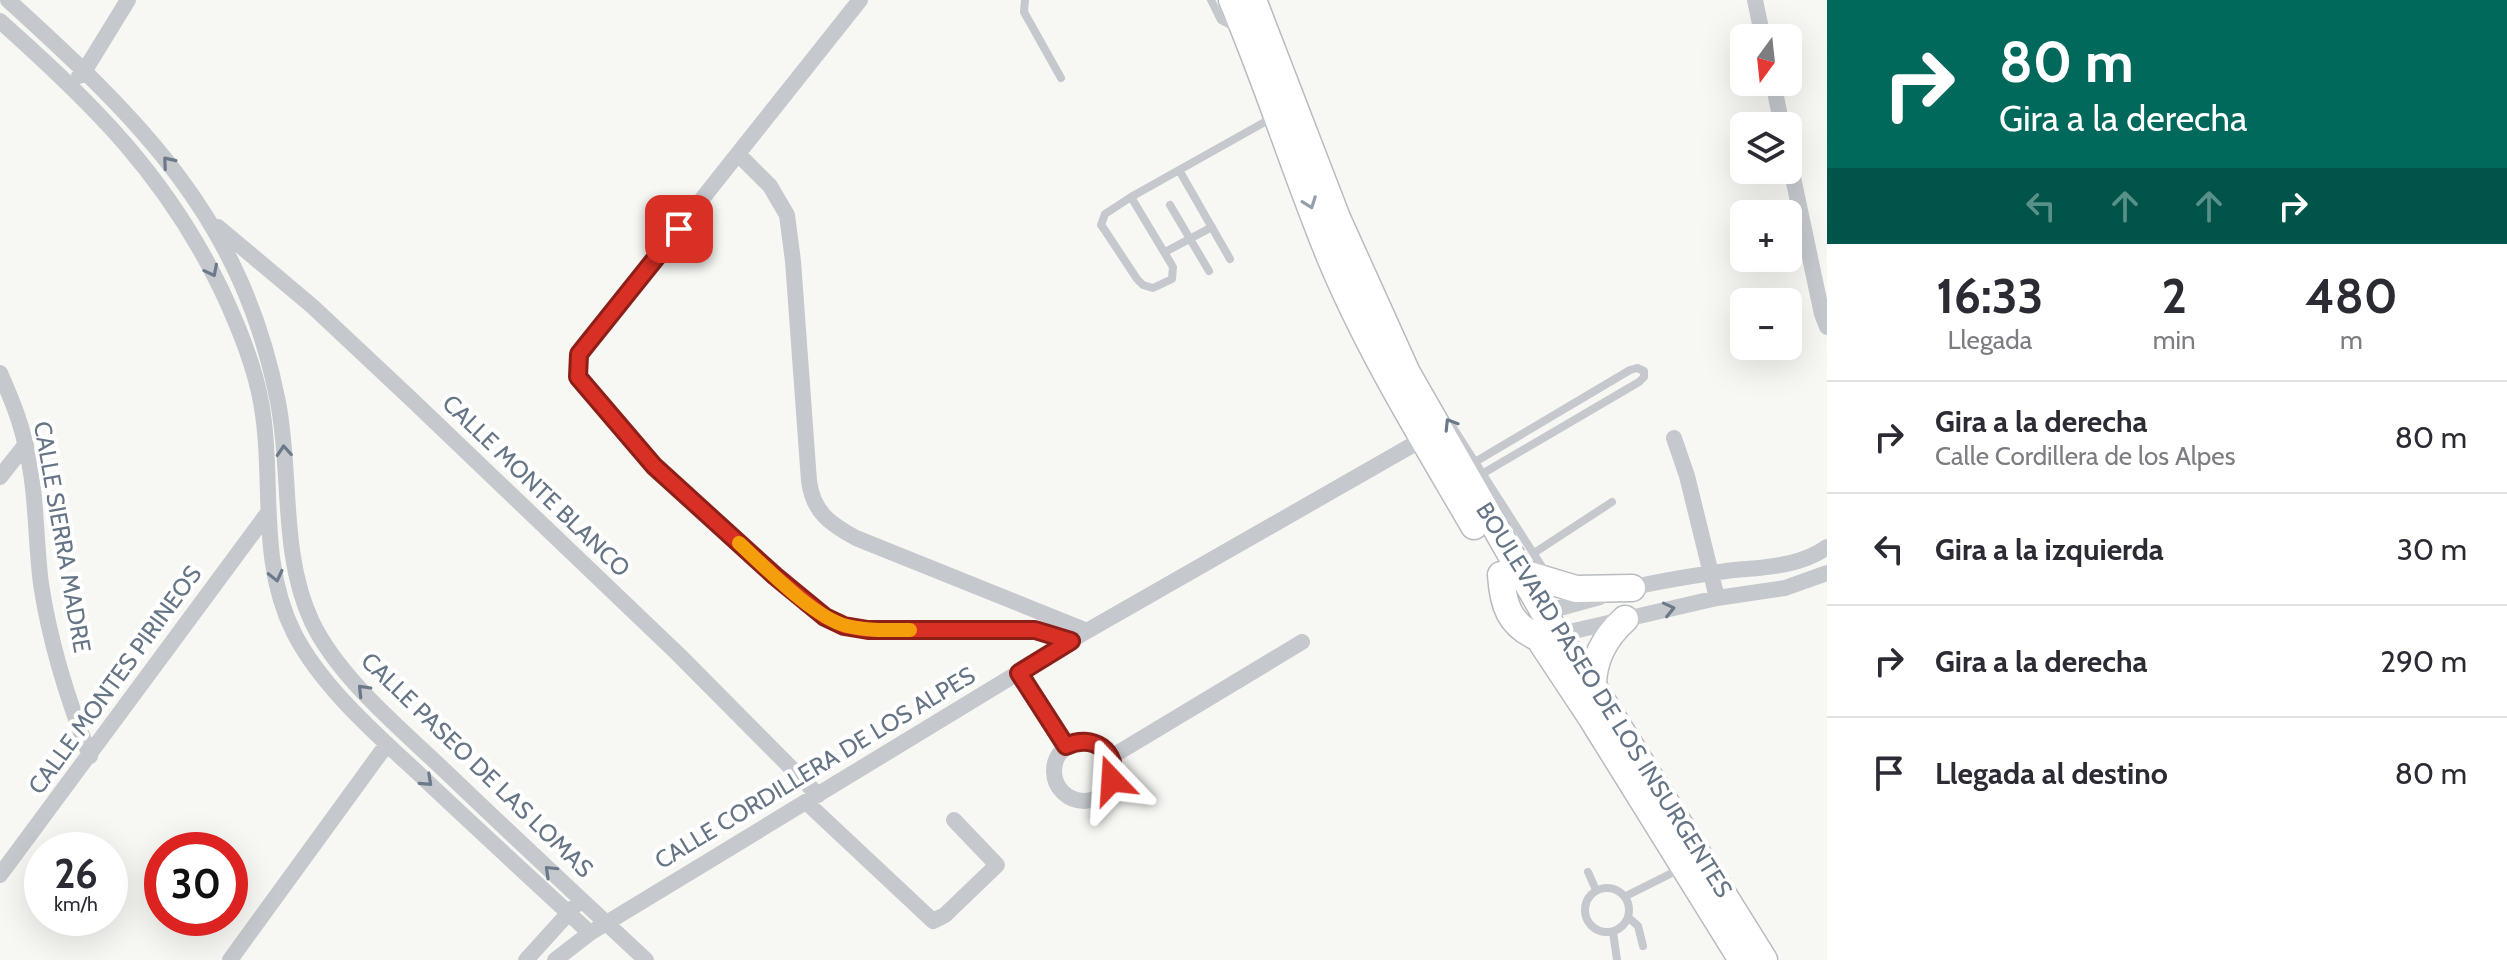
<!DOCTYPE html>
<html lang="es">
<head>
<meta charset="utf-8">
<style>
	:root { --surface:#fff; --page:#f7f7f7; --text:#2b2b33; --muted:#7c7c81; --line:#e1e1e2 }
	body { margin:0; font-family:Cabin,sans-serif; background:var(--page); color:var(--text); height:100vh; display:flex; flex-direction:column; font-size:30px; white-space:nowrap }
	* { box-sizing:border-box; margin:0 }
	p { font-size:26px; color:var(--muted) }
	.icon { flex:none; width:44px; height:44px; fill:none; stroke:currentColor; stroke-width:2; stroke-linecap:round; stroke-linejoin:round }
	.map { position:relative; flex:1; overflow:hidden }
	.drawer { display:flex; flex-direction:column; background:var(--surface); width:680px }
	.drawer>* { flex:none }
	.hud { background:#00695c; color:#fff; overflow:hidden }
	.needle { width:52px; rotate:195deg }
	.fabs { position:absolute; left:1730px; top:24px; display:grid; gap:16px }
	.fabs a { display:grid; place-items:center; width:72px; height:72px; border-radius:12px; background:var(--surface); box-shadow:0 8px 32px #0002; font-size:40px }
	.speed { position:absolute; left:24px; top:832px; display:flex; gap:16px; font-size:40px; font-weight:700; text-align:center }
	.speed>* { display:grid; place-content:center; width:104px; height:104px; border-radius:50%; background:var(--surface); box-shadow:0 8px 32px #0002; line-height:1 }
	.speed small { font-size:20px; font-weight:400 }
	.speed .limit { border:12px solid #d22; background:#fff; color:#111 }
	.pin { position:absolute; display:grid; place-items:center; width:68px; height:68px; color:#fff; margin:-34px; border-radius:16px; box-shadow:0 4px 12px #0006 }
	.me { position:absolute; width:88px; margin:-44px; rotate:340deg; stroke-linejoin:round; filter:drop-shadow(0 0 6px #0008) }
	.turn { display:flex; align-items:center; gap:28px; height:168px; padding:0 40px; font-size:36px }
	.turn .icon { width:104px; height:104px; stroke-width:2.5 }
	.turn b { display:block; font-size:56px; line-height:68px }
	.lanes { display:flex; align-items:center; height:76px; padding:0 40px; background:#0003; justify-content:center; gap:40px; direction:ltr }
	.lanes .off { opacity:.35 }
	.eta { display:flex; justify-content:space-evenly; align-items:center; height:136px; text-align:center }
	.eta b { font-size:48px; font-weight:800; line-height:56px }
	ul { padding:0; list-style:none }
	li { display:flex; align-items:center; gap:24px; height:112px; padding:0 40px; border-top:2px solid var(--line) }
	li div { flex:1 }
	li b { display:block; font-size:30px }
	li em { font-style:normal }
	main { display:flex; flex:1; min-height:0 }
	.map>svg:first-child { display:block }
</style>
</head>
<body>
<main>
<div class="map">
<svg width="1827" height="960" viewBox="0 0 1827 960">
	<rect width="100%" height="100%" fill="#f7f8f4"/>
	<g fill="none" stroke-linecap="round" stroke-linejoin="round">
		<defs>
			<path id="primary" d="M1232 0C1268 84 1295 172 1330 257 1369 351 1423 438 1474 526
				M1253 0 1337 218 1407 373 1557 635 1593 686 1764 960
				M1520 572 1576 589 1632 588
				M1501 575C1503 605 1509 625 1539 638
				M1542 643 1591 717 1742 960
				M1593 686C1593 659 1605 637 1625 619"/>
		</defs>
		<!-- primary casing -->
		<use href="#primary" stroke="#b8bcc0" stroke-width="29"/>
		<!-- service -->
		<path stroke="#c5c8cc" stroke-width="8" d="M1025 0 1024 12 1061 78
			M1211 0 1221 20 1236 28
			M1179 170 1230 259
			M1131 197 1173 267 1172 279 1153 288 1143 285 1137 279 1104 229 1101 225 1105 214 1131 197 1272 118
			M1170 205 1209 271
			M1165 252 1212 227
			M1452 426 1546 573
			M1475 462 1630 370 1637 368 1644 371V377L1639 382 1482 474
			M1534 553 1612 502
			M1588 872 1596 890
			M1585 910a22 22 0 1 1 44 0a22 22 0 1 1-44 0Z
			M1626 896 1682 868
			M1629 918 1638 926 1643 946
			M1613 932 1617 960"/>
		<!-- minor -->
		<path stroke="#c5c8cc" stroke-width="16" d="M8 0C140 120 242 218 278 402 292 474 280 554 312 622 339 678 399 727 444 770 511 834 578 897 646 960
			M860 0 579 354 578 377 654 466 825 617 844 626 868 630H1035L1071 641
			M1755 0 1763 38
			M0 21C93 104 165 174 221 289 238 325 254 363 261 402 275 479 257 560 294 633 321 686 375 733 418 773 475 827 533 880 590 933
			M79 76 85 70 128 0
			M1773 82 1782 126
			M1788 154 1822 314 1827 327
			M739 155 770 186 787 215 793 261 809 481C813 512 830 524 856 538L1087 631
			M218 227 312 306 409 397 678 654 818 795
			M0 373C10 396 20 419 25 443 37 489 35 537 41 584 50 643 68 701 90 756
			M1674 438 1687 476 1717 598
			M0 477 26 444
			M1623 590C1656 581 1692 576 1726 571 1759 567 1799 568 1827 547
			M1538 614 1600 597
			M1552 636 1717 598 1785 588 1827 573
			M1019 673 1066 746
			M1054 771a30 30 0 1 1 60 0a30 30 0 1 1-60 0Z
			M1111 757 1302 642
			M806 802 933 921 945 915 997 865 954 820
			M0 875 267 514
			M230 960 387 744
			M526 960 574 907
			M555 960 590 933 1087 631 1423 439"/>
		<!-- primary -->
		<use href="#primary" stroke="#fff" stroke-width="26"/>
	</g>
	<!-- one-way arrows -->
	<defs><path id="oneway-chevron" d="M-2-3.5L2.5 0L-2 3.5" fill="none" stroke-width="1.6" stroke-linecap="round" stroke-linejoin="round" transform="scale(2)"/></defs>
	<g stroke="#6b798a">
		<use href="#oneway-chevron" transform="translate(168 162) rotate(-130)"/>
		<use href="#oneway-chevron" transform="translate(212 271) rotate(63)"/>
		<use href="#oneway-chevron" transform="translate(1450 424) rotate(-122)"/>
		<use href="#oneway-chevron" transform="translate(284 451) rotate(-94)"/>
		<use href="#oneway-chevron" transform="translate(276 576) rotate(77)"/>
		<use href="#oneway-chevron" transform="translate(1669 609) rotate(-13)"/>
		<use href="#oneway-chevron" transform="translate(363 690) rotate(-134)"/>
		<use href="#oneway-chevron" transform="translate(427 781) rotate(43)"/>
		<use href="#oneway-chevron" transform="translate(550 871) rotate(-136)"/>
	</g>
	<use stroke="#949eaa" href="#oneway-chevron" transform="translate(1310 203) rotate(70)"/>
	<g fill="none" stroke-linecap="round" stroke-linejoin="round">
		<defs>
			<path id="route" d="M679 229 579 354 578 377 654 466 775 576 825 617 844 626 868 630H1035L1071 641 1019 673 1066 746C1092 733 1119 751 1112 780"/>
		</defs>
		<!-- route casing -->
		<use href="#route" stroke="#8d1f18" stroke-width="20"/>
		<!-- route -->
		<use href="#route" stroke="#d93025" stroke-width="14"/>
		<!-- slow -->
		<path stroke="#f59e0b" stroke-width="14" d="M739 543C765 567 814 618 847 626 868 631 889 630 910 630"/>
	</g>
	<g text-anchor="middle" stroke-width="8" stroke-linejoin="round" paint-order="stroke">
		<!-- street labels -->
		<g font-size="24" fill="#667586" stroke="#fff">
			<text transform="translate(536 486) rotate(44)" y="8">CALLE MONTE BLANCO</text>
			<text transform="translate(62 537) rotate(80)" y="8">CALLE SIERRA MADRE</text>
			<text transform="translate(115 680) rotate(-54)" y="8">CALLE MONTES PIRINEOS</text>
			<text transform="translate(1604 700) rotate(58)" y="8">BOULEVARD PASEO DE LOS INSURGENTES</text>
			<text transform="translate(477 765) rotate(44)" y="8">CALLE PASEO DE LAS LOMAS</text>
			<text transform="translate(815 768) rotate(-31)" y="8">CALLE CORDILLERA DE LOS ALPES</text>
		</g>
	</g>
</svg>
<div class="fabs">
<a><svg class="needle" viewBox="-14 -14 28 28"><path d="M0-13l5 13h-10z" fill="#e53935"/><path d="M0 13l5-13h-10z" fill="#7c7c81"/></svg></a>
<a><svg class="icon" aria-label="layers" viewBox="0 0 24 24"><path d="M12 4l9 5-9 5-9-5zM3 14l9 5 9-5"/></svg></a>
<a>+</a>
<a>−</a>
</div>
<div class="speed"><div>26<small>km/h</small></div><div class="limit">30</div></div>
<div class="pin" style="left:679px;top:229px;background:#d93025"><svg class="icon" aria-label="arrive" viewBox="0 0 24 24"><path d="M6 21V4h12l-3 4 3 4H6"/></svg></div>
<svg class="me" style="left:1112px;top:780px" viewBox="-20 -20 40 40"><path d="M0-17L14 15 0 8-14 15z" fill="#d93025" stroke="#fff" stroke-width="4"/></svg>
</div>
<section class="drawer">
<div class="hud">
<div class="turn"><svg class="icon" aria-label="right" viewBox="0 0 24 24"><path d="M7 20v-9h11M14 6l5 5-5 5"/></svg><div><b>80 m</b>Gira a la derecha</div></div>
<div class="lanes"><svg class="icon off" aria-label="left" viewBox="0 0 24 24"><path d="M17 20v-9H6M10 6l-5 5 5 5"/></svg><svg class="icon off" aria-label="ahead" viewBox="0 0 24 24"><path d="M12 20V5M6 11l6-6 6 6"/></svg><svg class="icon off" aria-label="ahead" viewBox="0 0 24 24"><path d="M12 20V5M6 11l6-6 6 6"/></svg><svg class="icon" aria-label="right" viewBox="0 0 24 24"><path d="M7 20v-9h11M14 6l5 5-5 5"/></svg></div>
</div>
<div class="eta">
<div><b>16:33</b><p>Llegada</p></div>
<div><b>2</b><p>min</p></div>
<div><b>480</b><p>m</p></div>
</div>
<ul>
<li><svg class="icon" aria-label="right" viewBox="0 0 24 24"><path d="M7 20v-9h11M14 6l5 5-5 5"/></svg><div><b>Gira a la derecha</b><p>Calle Cordillera de los Alpes</p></div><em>80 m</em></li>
<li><svg class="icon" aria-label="left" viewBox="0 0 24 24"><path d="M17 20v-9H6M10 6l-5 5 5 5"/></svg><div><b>Gira a la izquierda</b></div><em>30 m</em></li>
<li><svg class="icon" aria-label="right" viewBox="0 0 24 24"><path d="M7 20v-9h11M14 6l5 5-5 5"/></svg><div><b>Gira a la derecha</b></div><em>290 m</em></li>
<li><svg class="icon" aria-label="arrive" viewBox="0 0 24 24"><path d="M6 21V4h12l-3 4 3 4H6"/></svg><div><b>Llegada al destino</b></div><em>80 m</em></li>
</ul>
</section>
</main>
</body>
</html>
